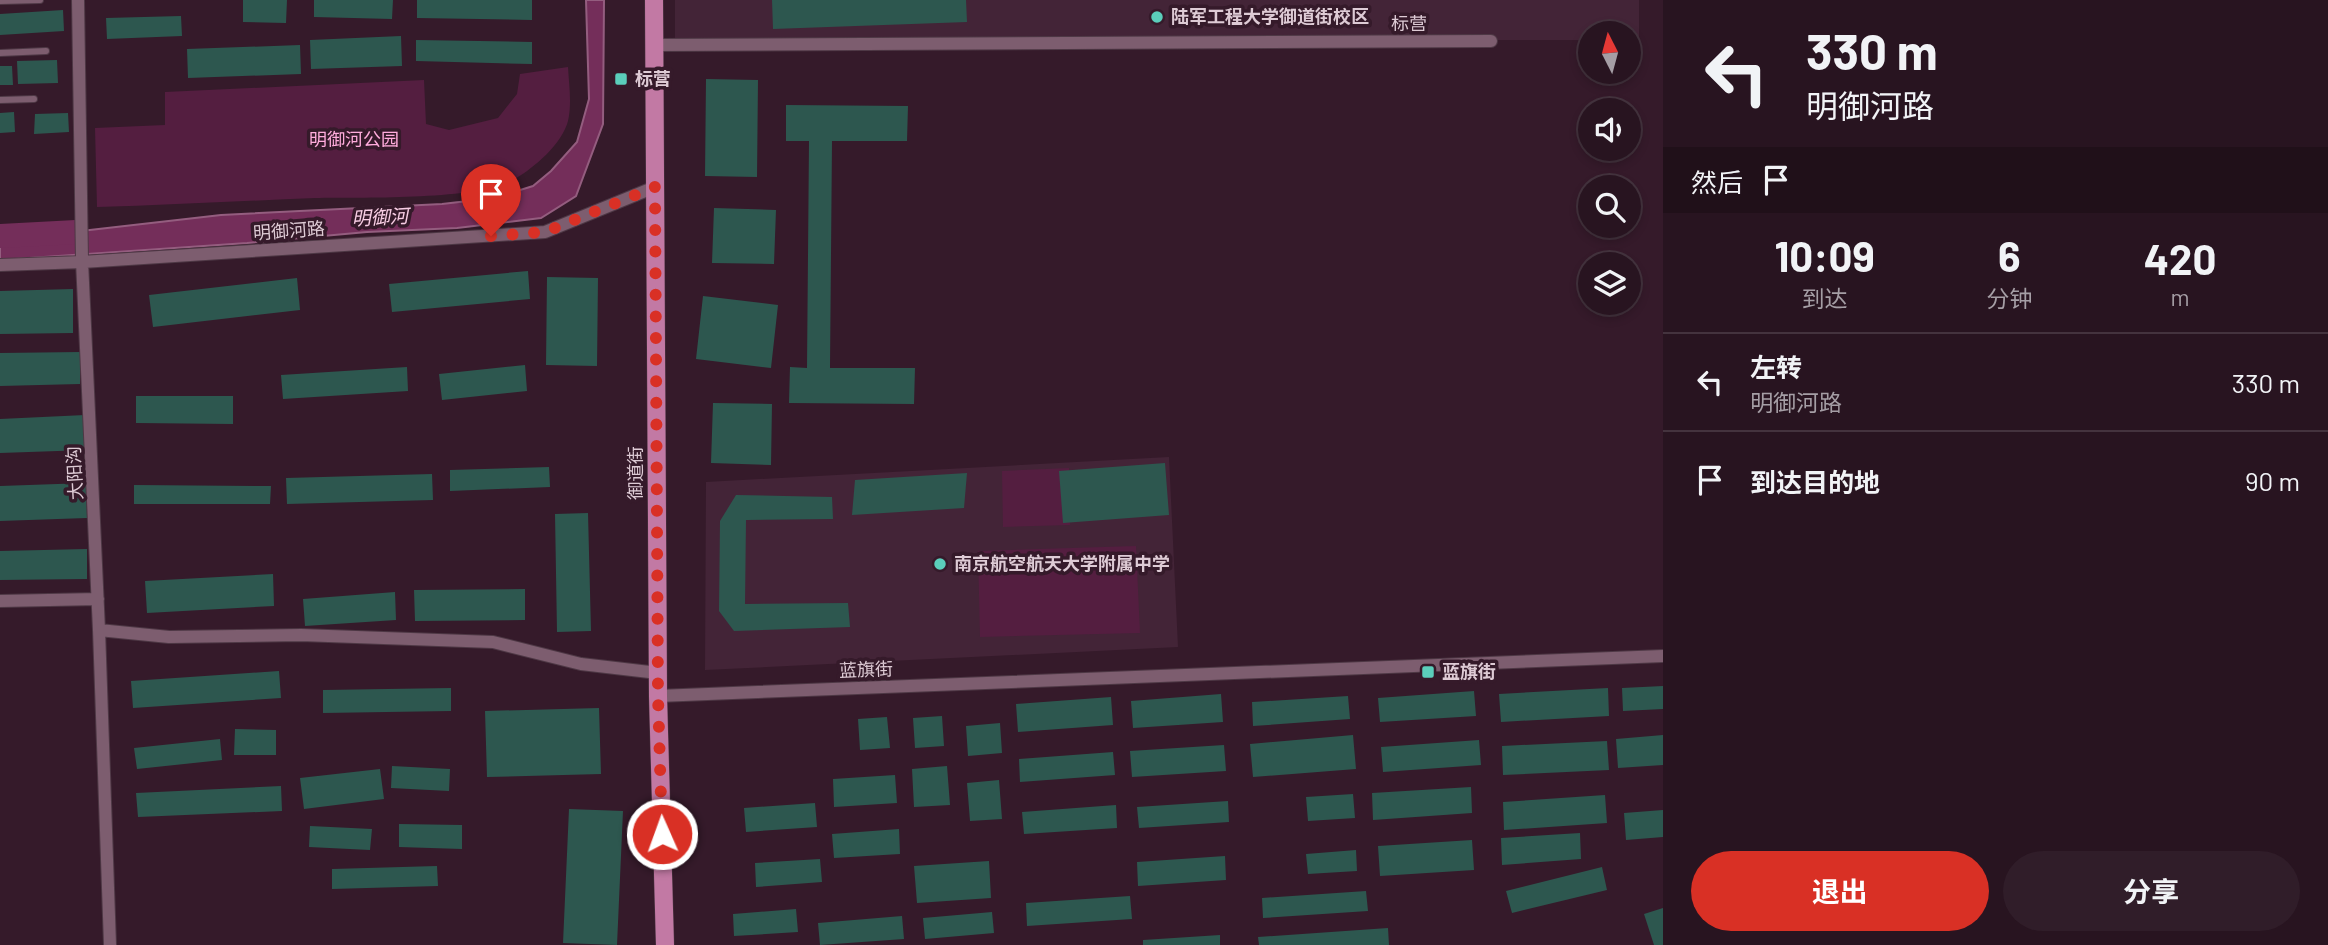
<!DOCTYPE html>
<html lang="zh">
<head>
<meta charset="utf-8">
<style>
	:root { --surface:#281420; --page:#301d29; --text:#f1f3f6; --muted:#a59ea5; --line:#44333e; --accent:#d93025 }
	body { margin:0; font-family:Barlow,"Noto Sans SC",sans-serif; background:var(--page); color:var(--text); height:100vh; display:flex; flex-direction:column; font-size:26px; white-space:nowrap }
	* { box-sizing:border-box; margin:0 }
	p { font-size:23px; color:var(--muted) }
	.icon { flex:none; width:38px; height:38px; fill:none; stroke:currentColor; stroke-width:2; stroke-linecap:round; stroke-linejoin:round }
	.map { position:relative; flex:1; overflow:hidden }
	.panel { display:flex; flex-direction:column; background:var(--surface); width:665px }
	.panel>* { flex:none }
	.banner { background:#281420; color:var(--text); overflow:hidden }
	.needle { width:46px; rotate:354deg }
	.controls { position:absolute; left:1578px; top:21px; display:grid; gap:14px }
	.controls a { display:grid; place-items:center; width:63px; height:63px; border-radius:50%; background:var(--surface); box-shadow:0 4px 10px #0003,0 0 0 2px var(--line); font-size:35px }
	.pin { position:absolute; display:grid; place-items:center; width:60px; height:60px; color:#fff; margin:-72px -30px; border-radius:50% 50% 50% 0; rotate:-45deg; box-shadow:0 0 7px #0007 }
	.pin .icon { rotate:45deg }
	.me { position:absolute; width:77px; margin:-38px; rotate:358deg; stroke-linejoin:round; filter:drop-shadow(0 0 5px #0008) }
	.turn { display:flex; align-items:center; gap:24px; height:147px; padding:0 28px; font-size:32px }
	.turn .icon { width:91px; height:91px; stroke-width:2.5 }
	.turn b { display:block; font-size:49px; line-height:60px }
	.then { display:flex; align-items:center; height:66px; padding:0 28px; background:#0003; gap:14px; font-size:26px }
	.eta { display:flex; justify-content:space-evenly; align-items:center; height:119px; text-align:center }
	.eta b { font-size:42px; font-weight:700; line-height:49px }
	.action { display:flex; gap:14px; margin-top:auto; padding:14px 28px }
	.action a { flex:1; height:80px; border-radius:42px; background:var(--accent); color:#fff; font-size:28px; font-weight:700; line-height:80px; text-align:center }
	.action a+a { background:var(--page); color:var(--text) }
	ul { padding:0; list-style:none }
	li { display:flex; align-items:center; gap:21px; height:98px; padding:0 28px; border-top:2px solid var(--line) }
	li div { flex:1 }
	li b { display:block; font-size:26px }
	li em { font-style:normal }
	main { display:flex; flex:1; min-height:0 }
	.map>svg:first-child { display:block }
</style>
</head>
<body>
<main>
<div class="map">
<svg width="1663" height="945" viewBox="0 0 1663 945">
	<rect width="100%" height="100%" fill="#351a2a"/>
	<!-- built -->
	<path fill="#432437" d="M675 0H1639V40H1629V33H1591V40L675 39Z
		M1169 457 1178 647 705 670 706 482Z"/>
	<!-- green -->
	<path fill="#541e40" d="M568 67C569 85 572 103 568 121 562 144 535 167 515 179 476 201 363 197 315 198 242 201 169 205 97 207L95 128 165 125V92L424 80 426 124 449 130 498 118 517 94 520 74Z
		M1069 468 1070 525 1003 527 1002 471Z
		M1136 546 1140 633 980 637 978 551Z"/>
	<!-- water -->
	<path fill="#742e5a" stroke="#945d7f" stroke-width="2" d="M586 0H604L603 124 576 196 541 218 457 228 367 232 247 243 0 260V237L81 231 221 215 442 204 494 198 533 186 551 171 577 142 589 99Z"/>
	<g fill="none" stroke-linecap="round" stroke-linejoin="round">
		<!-- river -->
		<path stroke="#742e5a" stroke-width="24" d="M0 236 76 232"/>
	</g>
	<!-- building -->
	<path fill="#2d574f" d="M243 0H287L286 23 243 22Z
		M314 0H393L392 19 314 17Z
		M417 0H532V20L417 18Z
		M772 0H966L967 22 773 29Z
		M63 10 64 31 0 35V14Z
		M181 16 182 36 107 39 106 18Z
		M401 36 402 66 311 69 310 40Z
		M416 40 532 42V64L416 61Z
		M300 45 301 74 188 78 187 49Z
		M57 60 58 83 18 84 17 61Z
		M0 66H12L13 85H0Z
		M706 79 758 80 757 177 705 176Z
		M786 105 908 106 907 141H832L830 368H915L914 404 789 403 790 367 807 368 809 141H786Z
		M14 112 15 132 0 133V113Z
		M68 113 69 132 34 134 35 114Z
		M714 208 776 210 774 264 712 263Z
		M528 271 530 299 392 312 389 284Z
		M547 277 598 278 597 366 546 365Z
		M297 278 300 310 153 327 149 295Z
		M73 289V333L0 334V291Z
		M703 296 778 305 771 368 696 359Z
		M80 352V384L0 386V353Z
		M525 365 527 391 442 400 439 374Z
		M407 367 408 391 283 399 281 375Z
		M136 396H233V424L136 423Z
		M713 403 772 404 771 465 711 463Z
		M85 415 87 450 0 453V419Z
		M1165 463 1169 515 1063 523 1059 471Z
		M549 467 550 487 450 491V470Z
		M967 473 964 508 852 515 855 480Z
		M432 474 433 500 287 504 286 478Z
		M86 483 87 518 0 521V486Z
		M134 485 271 486 270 504H134Z
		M736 495 832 497 833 519 746 520 745 604 848 603 850 627 734 631 719 611 720 521Z
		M588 513 591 631 557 632 555 514Z
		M87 549V579L0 580V551Z
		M273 574 274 606 147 613 145 581Z
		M525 589V620L415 621 414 590Z
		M395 592 396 620 305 626 303 599Z
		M279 671 281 698 133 708 131 681Z
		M1663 686V709L1623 711 1622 688Z
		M451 688V711L323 713V690Z
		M1608 688 1609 716 1501 722 1499 694Z
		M1474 691 1476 716 1380 722 1378 698Z
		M1221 694 1223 722 1133 728 1131 701Z
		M1348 696 1350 719 1253 726 1252 702Z
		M1111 697 1113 725 1018 732 1016 704Z
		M599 708 601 774 487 777 485 711Z
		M942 716 944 746 915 748 913 718Z
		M887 717 890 748 860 750 858 719Z
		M1000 723 1002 753 968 756 966 726Z
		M235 729 276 730V755H234Z
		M1353 735 1356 769 1253 777 1250 744Z
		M1663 735V765L1618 768 1616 739Z
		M220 739 222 760 137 769 134 748Z
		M1479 740 1481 765 1383 772 1381 747Z
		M1607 741 1609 770 1503 775 1502 746Z
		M1224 745 1226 771 1132 777 1130 751Z
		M1113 752 1115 775 1020 782 1019 759Z
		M392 766 450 769 449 791 391 788Z
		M947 766 950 805 914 807 912 769Z
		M380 769 384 799 304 809 300 778Z
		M895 775 897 803 834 807 833 779Z
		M999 780 1002 819 970 821 967 783Z
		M281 786 282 811 138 817 136 793Z
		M1471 787 1472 813 1373 820 1372 793Z
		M1353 794 1355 818 1308 821 1306 797Z
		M1605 795 1607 823 1504 830 1503 802Z
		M1228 801 1229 822 1139 828 1137 807Z
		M815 803 817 827 746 832 744 808Z
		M1116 805 1117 828 1024 834 1022 812Z
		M569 809 623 811 617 945 563 943Z
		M1663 810V837L1626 840 1624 813Z
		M399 824 462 825V849L399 847Z
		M310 826 372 829 370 850 309 847Z
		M899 829 900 854 834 858 832 834Z
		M1580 833 1581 859 1502 865 1501 838Z
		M1472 840 1474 870 1380 876 1378 846Z
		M1356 850 1357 871 1308 874 1306 854Z
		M1225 856 1226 880 1138 886 1137 862Z
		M820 859 822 882 756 887 755 863Z
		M989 861 991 898 917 903 914 866Z
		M437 866 438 886 332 889V869Z
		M1602 867 1607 890 1512 913 1506 891Z
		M1366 891 1368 911 1263 918 1262 898Z
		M1130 896 1132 919 1027 926 1026 903Z
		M1663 908V945H1654L1644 914Z
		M796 909 798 932 734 936 733 914Z
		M992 912 994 933 925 939 923 918Z
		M902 916 904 939 820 945 818 923Z
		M1388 928 1389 945H1259L1258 937Z
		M1220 935V945H1143V940Z"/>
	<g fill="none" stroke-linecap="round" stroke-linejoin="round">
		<defs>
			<path id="service" d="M0 1 40 0
				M0 53 46 51
				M0 100 34 99"/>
			<path id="minor" d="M78 0 82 261 99 630 110 945
				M655 45 1491 41
				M0 265 82 262 545 232 655 187
				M0 601 98 599
				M99 630 169 637 301 635 493 642 581 664 658 673
				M658 696 1663 656"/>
			<path id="primary" d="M654 0 658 696 665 945"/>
		</defs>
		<!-- service casing -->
		<use href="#service" stroke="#4e3845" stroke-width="8"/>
		<!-- minor casing -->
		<use href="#minor" stroke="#4e3845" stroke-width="14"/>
		<!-- primary casing -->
		<use href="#primary" stroke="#4e3845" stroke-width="19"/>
		<!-- service -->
		<use href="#service" stroke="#7d5d6f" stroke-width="6"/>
		<!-- minor -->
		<use href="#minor" stroke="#7d5d6f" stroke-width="12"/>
		<!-- primary -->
		<use href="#primary" stroke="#c279a4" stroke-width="18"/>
	</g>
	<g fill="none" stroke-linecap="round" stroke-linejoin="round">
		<!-- route -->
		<path stroke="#d93025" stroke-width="12" stroke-dasharray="0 21.6" d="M491 236 545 232 655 187 658 696 662 834"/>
	</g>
	<!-- markers -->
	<g fill="#5bcebb" stroke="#351a2a" stroke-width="2.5">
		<circle cx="1157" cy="17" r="7"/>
		<rect x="614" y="72" width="14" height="14" rx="3.5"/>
		<circle cx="940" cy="564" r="7"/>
		<rect x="1421" y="665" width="14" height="14" rx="3.5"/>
	</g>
	<g text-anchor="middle" stroke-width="7" stroke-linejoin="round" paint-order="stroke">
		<!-- poi labels -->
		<g font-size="18" font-weight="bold" fill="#decbd5" stroke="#351a2a" text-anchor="start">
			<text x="1171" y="23">陆军工程大学御道街校区</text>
			<text x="635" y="85">标营</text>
			<text x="954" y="570">南京航空航天大学附属中学</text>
			<text x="1442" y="678">蓝旗街</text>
		</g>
		<!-- street labels -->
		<g font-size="18" fill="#decbd5" stroke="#351a2a">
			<text x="1409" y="30">标营</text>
			<text transform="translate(289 231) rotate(-4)" y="6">明御河路</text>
			<text transform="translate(75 473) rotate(-93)" y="6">大阳沟</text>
			<text transform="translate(636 473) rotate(-90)" y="6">御道街</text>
			<text transform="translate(866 670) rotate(-2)" y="6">蓝旗街</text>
		</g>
		<!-- park labels -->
		<g font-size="18" fill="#ffacdc" stroke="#351a2a">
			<text x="354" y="146">明御河公园</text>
		</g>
		<!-- water labels -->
		<g font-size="19" font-style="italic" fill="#f8cde4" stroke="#351a2a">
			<text transform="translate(380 217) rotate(-3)" y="7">明御河</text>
		</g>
	</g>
</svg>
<div class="controls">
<a><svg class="needle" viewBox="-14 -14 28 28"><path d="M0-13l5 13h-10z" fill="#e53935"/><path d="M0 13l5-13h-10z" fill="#a59ea5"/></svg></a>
<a><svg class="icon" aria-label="sound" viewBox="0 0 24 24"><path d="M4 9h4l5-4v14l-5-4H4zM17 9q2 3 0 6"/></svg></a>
<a><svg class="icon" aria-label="search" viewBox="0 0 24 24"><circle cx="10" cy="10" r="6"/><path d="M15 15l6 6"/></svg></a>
<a><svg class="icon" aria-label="layers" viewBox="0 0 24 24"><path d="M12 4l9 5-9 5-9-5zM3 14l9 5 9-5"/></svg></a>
</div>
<div class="pin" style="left:491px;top:236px;background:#d93025"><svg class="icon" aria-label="arrive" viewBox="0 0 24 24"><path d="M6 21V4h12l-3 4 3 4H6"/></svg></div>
<svg class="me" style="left:662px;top:834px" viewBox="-20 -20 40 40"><circle r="17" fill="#d93025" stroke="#fff" stroke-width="3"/><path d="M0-11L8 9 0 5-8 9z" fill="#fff"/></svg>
</div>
<section class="panel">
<div class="banner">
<div class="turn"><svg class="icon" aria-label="left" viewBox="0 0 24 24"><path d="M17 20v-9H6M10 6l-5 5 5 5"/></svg><div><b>330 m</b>明御河路</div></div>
<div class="then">然后<svg class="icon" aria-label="arrive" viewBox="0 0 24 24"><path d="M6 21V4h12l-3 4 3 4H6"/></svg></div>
</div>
<div class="eta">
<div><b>10:09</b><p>到达</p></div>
<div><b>6</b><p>分钟</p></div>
<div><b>420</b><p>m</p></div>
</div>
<ul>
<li><svg class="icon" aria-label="left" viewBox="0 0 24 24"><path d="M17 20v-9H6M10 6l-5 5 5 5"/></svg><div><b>左转</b><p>明御河路</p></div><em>330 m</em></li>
<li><svg class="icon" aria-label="arrive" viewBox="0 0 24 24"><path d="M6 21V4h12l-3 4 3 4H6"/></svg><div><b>到达目的地</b></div><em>90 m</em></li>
</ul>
<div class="action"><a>退出</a><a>分享</a></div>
</section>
</main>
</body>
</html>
